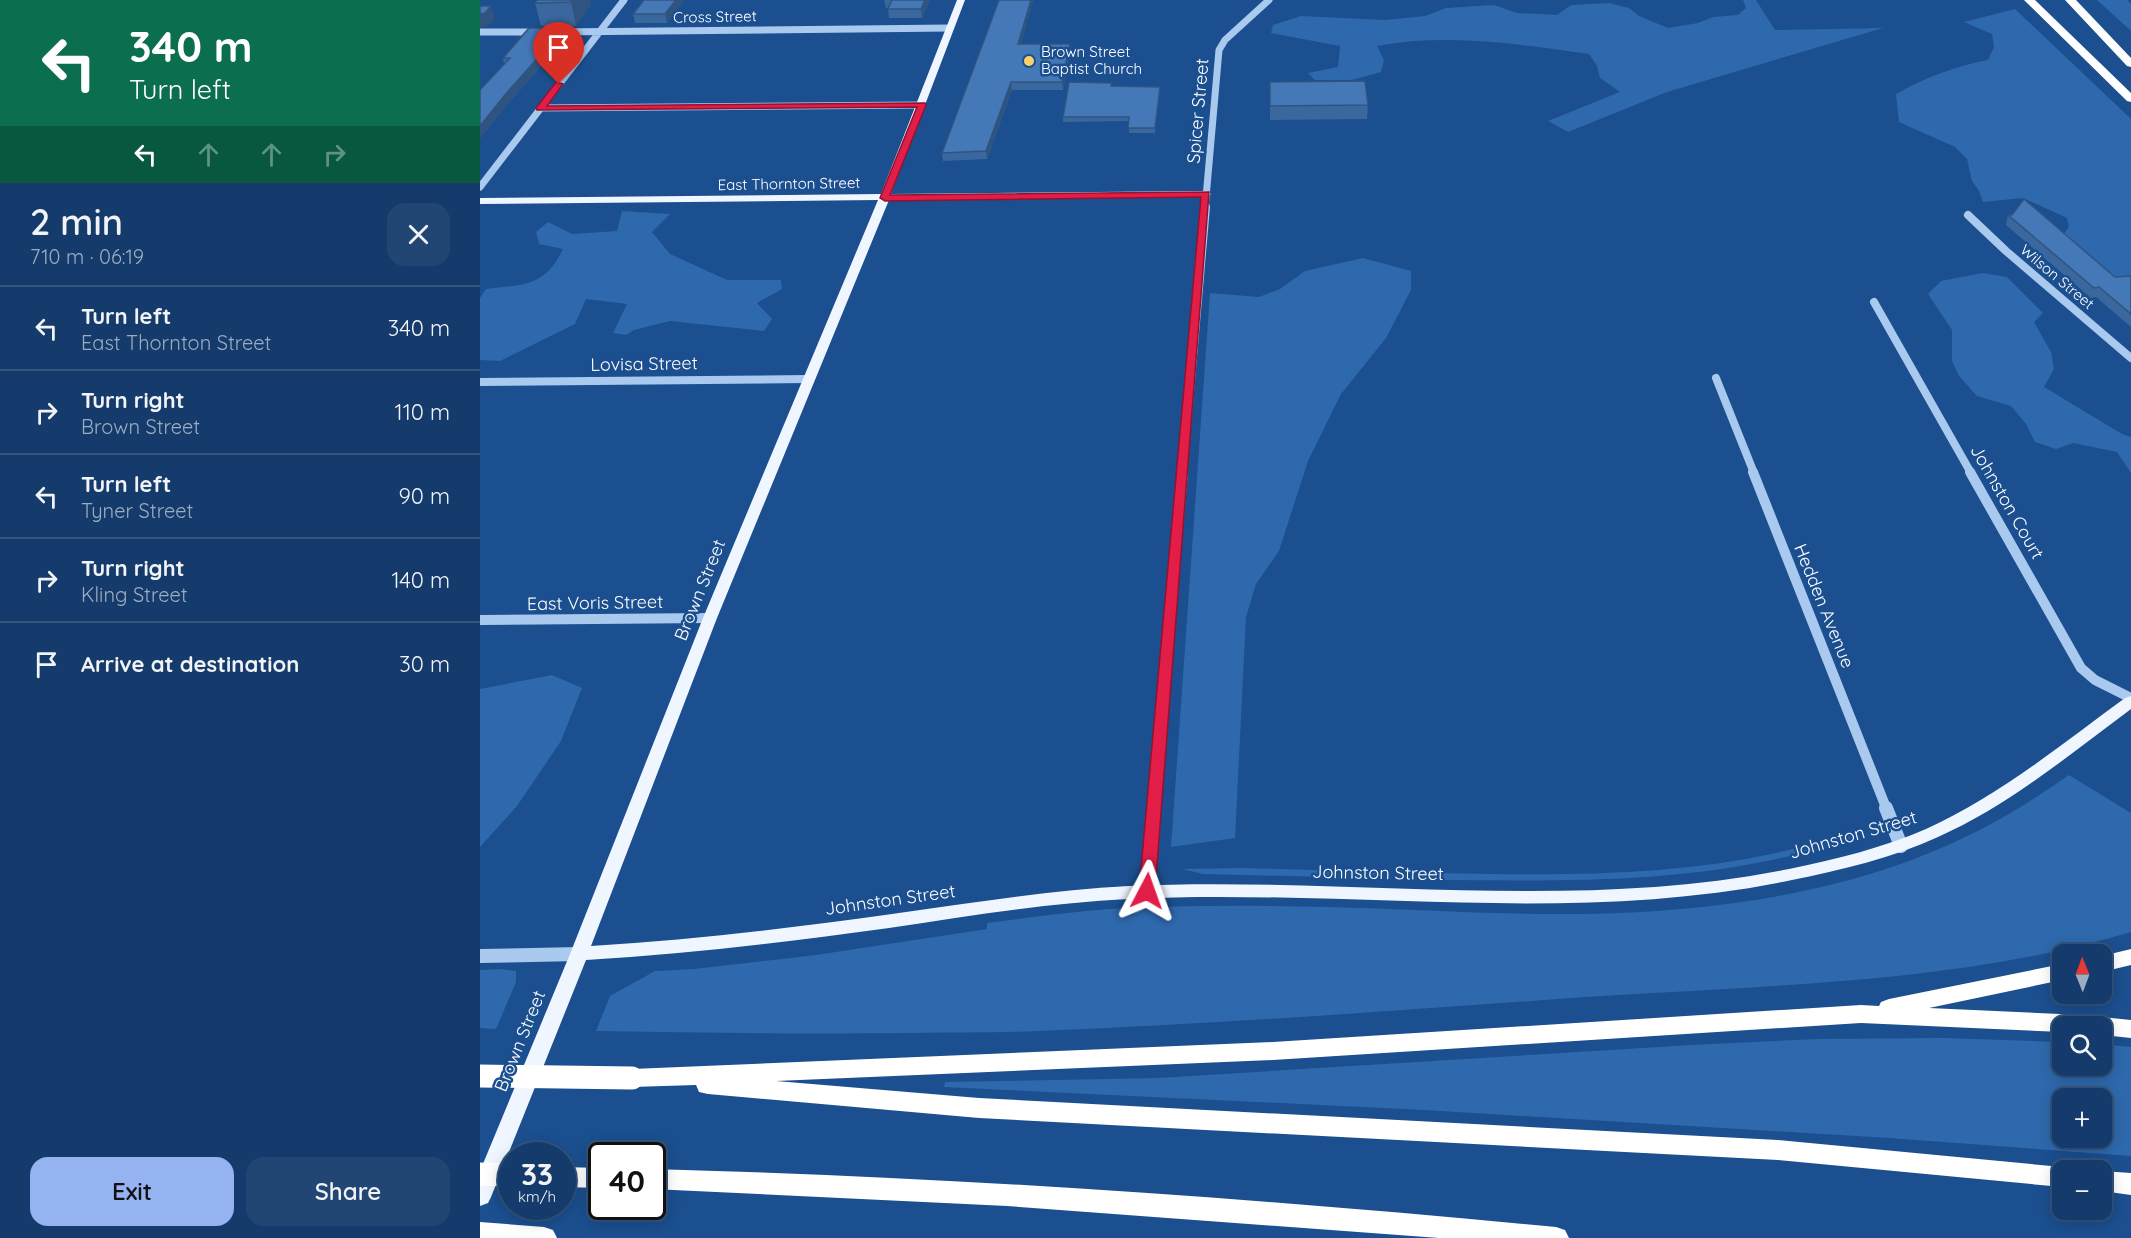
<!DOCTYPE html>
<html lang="en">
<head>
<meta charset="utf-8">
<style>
	:root { --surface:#143b6b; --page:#214673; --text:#f1f3f6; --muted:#9dadc1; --line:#33557e; --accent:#95b2f1 }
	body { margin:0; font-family:Quicksand,sans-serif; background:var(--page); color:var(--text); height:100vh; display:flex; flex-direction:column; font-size:22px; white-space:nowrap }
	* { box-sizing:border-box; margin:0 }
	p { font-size:20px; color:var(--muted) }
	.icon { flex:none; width:33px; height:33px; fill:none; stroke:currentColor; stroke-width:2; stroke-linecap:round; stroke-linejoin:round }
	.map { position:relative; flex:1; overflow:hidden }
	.side { display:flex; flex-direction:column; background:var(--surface); width:480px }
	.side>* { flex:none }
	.top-card { background:#0b6e4f; color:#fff; overflow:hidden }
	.needle { width:39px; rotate:359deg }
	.controls { position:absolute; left:1572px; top:944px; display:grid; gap:12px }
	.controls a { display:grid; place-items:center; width:60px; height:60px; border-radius:12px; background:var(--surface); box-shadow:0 3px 15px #0003,0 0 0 2px var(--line); font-size:30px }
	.speed { position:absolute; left:18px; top:1142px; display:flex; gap:12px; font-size:30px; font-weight:700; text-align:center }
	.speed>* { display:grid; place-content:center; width:78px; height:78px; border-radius:50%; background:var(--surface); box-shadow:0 3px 15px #0003,0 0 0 2px var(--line); line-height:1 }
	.speed small { font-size:15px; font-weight:400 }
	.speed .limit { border:3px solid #111; border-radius:9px; background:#fff; color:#111 }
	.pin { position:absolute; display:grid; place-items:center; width:51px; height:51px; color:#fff; margin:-62px -26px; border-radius:50% 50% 50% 0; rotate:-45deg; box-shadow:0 0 6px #0007 }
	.pin .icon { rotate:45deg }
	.me { position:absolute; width:66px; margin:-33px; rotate:4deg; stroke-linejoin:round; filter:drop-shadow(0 0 4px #0008) }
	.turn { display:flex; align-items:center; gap:21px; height:126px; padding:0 30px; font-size:27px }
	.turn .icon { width:78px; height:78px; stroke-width:2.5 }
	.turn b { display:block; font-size:42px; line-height:51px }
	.lanes { display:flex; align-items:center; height:57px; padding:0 30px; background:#0003; justify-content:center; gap:30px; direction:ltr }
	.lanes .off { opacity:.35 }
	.round { display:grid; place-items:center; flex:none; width:63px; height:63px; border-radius:18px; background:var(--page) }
	.overview { display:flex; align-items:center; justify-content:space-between; height:102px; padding:0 30px }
	h1 { font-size:36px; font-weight:600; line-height:45px }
	.primary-button { display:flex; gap:12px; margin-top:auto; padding:12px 30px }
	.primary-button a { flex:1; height:69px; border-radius:18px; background:var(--accent); color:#111; font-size:24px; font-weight:600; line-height:69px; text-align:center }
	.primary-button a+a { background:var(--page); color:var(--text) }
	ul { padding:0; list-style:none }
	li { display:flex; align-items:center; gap:18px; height:84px; padding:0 30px; border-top:2px solid var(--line) }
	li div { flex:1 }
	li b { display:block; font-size:22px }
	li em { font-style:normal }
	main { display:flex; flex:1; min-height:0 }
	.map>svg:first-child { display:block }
</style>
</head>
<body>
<main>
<section class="side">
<div class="top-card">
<div class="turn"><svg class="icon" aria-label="left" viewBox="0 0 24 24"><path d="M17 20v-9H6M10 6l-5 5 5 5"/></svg><div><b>340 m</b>Turn left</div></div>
<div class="lanes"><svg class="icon" aria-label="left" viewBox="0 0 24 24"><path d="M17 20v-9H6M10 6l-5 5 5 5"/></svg><svg class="icon off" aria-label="ahead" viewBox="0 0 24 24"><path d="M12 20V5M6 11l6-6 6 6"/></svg><svg class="icon off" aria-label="ahead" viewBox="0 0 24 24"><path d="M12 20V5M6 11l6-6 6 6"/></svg><svg class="icon off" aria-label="right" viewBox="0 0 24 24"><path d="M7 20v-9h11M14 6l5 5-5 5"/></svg></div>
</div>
<div class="overview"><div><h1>2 min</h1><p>710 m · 06:19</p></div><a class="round"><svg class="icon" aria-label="close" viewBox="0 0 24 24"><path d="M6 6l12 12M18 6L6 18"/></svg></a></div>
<ul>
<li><svg class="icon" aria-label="left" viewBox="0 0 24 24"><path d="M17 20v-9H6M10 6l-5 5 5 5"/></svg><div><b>Turn left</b><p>East Thornton Street</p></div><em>340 m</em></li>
<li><svg class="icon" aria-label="right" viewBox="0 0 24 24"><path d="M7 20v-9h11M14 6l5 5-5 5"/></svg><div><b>Turn right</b><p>Brown Street</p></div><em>110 m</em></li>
<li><svg class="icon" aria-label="left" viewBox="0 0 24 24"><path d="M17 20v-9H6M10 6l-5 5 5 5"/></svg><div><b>Turn left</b><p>Tyner Street</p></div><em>90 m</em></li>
<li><svg class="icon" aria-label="right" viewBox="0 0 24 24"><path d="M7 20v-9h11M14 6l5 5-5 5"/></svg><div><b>Turn right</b><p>Kling Street</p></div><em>140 m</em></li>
<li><svg class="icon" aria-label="arrive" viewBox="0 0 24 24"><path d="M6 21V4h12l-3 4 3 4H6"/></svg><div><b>Arrive at destination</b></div><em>30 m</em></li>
</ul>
<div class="primary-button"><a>Exit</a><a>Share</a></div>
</section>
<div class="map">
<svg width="1651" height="1238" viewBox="0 0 1651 1238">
	<rect width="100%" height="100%" fill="#1b4f8f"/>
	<!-- green -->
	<path fill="#2e69ad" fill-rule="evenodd" d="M1263 0H1276L1295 30 1403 28 1187 92 1088 132 1068 121 1140 92 1120 78 1117 66 1109 54C1040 44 967 33 897 46L904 60 901 72 872 80H835L828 73 858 67 860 46 791 33 793 25 821 16 905 20 945 16 966 8 1014 5 1037 13 1077 15 1091 5 1129 3 1149 8 1159 16 1188 28 1218 23 1233 17 1258 15 1266 8Z
		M1617 0H1647L1651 4V31Z
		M1535 9 1651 119V283L1635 277 1584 233 1589 227 1587 218 1543 198 1503 202 1499 191 1492 181 1487 159 1475 147 1419 122 1416 94C1444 78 1476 66 1508 60L1514 47 1512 34 1484 22Z
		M142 211 190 214 172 232 190 254 247 280H301L302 289 277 303 292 319 284 331 190 321 154 330 146 335 133 333 147 304 106 299 95 324 20 361 0 360V298L6 289C44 284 64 288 83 249L59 244 56 232 68 222 92 234 137 231Z
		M883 258 931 271V290L906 338 861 394 828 461 799 551 776 584 766 617 755 838 691 847 730 293 779 297 800 289 825 271Z
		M1503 273 1527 277 1563 313 1554 322 1571 352 1574 369 1564 387 1642 434 1651 437V473L1637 452 1593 443 1576 449 1555 442 1546 424 1531 406 1497 396 1479 376 1472 361V330L1448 294 1461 281Z
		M72 675 102 688 81 741 37 806 0 847V689Z
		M1589 775 1651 813V932C1476 984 1288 985 1106 997 924 1010 741 1024 558 1031 517 1033 475 1032 434 1033 328 1034 222 1033 116 1031L130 996 175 971 214 969 336 955 507 929V923C548 918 588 912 629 909 701 905 774 905 847 907 932 909 1018 915 1103 914 1241 912 1386 891 1509 825 1537 810 1563 793 1589 775Z
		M1373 831 1376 838C1352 848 1326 853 1301 858 1190 883 1075 881 962 880L958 873C1095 876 1241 878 1373 831Z
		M762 868 902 872 897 876 889 878 723 874 702 869Z
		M21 969 36 971V982L16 1029 0 1028V970Z
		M1463 1038 1582 1042V1065H1622V1044L1651 1047V1156L1409 1138 944 1110 464 1087 465 1082 679 1078 1211 1045 1337 1039ZM1582 1098H1622V1137H1582Z"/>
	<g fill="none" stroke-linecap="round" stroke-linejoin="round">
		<!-- minor-far3 -->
		<path stroke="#a9c9ee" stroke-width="7" d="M0 32H60
			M75 32 470 28
			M60 108 442 105
			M0 187 144 0
			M725 209 739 50 745 40 789 0"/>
		<!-- minor-far2 -->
		<path stroke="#a9c9ee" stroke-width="8" d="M1488 215 1526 251 1651 358
			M1394 302 1491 473
			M1236 378 1274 473
			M0 382 328 379
			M703 473 726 207"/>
		<!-- minor-far1 -->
		<path stroke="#a9c9ee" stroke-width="10" d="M1273 472 1407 810
			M1490 472 1601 668 1615 680 1651 698
			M0 620 230 618
			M674 810 703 472"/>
		<!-- minor -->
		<path stroke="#a9c9ee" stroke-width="14" d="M1406 808 1421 846
			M667 891 674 808
			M0 956 99 954"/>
		<!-- major -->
		<path fill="#f0f6ff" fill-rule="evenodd" d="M477 0H485L411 194 726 191 731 194 726 197 409 200 237 618 111 946C212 940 312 928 412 914 491 903 570 890 649 886 869 876 1091 913 1309 869 1356 859 1403 848 1446 829 1519 796 1582 744 1645 698L1651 696V709C1589 755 1528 806 1458 837 1412 858 1361 870 1312 880 1092 926 870 888 648 899 567 903 488 916 409 928 308 942 207 954 106 960L11 1197 8 1203 0 1206V1171L90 954 223 618 398 200 0 204V198L401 194Z"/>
		<!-- highway -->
		<path fill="#fff" fill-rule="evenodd" d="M1544 0H1555L1651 93V102L1647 101Z
			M1585 0H1596L1651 58V67L1647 66Z
			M1651 949V965L1622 972V956Z
			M1582 964V980L1449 1008 1602 1015 1651 1020V1038L1622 1035V1026H1582V1032L1381 1023 793 1060 296 1081 499 1098 1298 1140 1582 1167 1591 1170H1582V1187L1298 1160 499 1118 228 1094 219 1092 216 1085 152 1087 144 1085 140 1078 144 1071 152 1069 793 1042 1381 1005 1399 1006 1401 1002 1409 999Z
			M82 1167 122 1168V1188L82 1187Z
			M172 1169C474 1177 776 1198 1076 1227L1085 1230 1089 1238H959L527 1206 172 1189Z
			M1622 1171 1651 1173V1195L1622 1191Z
			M0 1222 64 1227 73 1230 77 1238H0Z"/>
		<!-- highway-bridge -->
		<path stroke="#fff" stroke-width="23" d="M0 1076 152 1078
			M0 1174 32 1175"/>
	</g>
	<!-- wall -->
	<path fill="#3a679d" d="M56 0H110L111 4 96 26H61L55 3Z
		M204 0 187 23H155L153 14Z
		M404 0H450L442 18H409L408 8H406Z
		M519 0H553L541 44H590V52L583 90H532L507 159 463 161 462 153Z
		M88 37 78 51H74L26 106 0 138V90L24 64 23 58Z
		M790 82 888 105 887 119 790 120Z
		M632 83V86L680 91 675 133H649V121L583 122V117Z
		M1528 215 1635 277H1651V327L1616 297 1611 298 1526 225Z"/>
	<!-- shaded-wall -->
	<path fill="#305480" d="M93 0H110L111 4 96 26 91 2Z
		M196 0H204L187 23 185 14Z
		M445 0H450L442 18 441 9Z
		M551 0H553L539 52 538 44Z
		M11 6 15 19 8 26 0 28V14Z
		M86 28 88 37 78 51 76 42Z
		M72 42 74 51 26 106 0 138V126L24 96Z
		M590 44V52L583 90 582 82Z
		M531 82 532 90 507 159 506 151Z
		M680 87V91L675 133V128Z"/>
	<!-- building -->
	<path fill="#4478b7" stroke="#305480" stroke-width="1.5" d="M57 0H93L91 2 55 3Z
		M164 0H196L185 14H153Z
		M412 0H445L441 9H408Z
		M519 0H551L538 44H590L582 82H531L506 151 462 153Z
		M0 6H11L5 13 0 14Z
		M49 28H86L76 42H72L24 96 0 126V90L30 58H23Z
		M885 81 888 105 790 106V82Z
		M589 82 632 83 631 86 680 87 675 128H648L649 117H583Z
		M1544 199 1635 277 1649 276 1651 277V314L1619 287 1614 288 1528 215H1532Z"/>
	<!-- route -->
	<path fill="#e11d48" stroke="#92132f" stroke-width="1.5" d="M76 82 83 84 67 106 445 103 446 105 410 195 729 192 675 891 673 895H661L659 891 721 197 405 201 400 198 437 107 57 110 56 108Z"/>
	<!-- markers -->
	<circle fill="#ffd166" stroke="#1b4f8f" stroke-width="2" cx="549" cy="61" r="6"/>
	<g text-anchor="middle" stroke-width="5" stroke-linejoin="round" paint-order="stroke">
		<!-- far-street labels -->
		<g font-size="15" fill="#fff" stroke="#1b4f8f">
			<text transform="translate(235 17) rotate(-1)" y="5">Cross Street</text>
			<text transform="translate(309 184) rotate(-1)" y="5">East Thornton Street</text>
			<text transform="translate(1577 277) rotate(40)" y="5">Wilson Street</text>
		</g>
		<!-- far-poi labels -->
		<g font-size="15" fill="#fff" stroke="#1b4f8f" text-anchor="start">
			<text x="561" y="57">Brown Street<tspan x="561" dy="17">Baptist Church</tspan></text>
		</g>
		<!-- street labels -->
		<g font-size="18" fill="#fff" stroke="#1b4f8f">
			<text transform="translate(718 111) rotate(-85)" y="6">Spicer Street</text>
			<text transform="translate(164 364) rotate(-1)" y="6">Lovisa Street</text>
			<text transform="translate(1527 502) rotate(60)" y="6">Johnston Court</text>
			<text transform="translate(220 590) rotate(-68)" y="6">Brown Street</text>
			<text transform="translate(115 603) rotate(-1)" y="6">East Voris Street</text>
			<text transform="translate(1344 606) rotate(68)" y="6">Hedden Avenue</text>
			<text transform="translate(1373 835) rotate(-16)" y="6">Johnston Street</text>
			<text transform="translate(898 873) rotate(1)" y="6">Johnston Street</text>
			<text transform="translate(410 900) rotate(-8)" y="6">Johnston Street</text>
			<text transform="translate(40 1041) rotate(-68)" y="6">Brown Street</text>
		</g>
	</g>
</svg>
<div class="controls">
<a><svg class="needle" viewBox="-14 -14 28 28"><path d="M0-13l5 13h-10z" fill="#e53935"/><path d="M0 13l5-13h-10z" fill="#9dadc1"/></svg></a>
<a><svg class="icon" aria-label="search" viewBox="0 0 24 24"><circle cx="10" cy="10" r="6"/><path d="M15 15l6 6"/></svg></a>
<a>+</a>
<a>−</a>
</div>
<div class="speed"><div>33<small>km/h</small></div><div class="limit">40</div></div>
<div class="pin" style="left:79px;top:84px;background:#d93025"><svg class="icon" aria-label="arrive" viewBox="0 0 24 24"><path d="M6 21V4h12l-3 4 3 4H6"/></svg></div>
<svg class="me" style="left:667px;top:891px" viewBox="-20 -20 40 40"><path d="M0-17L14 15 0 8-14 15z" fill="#e11d48" stroke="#fff" stroke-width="4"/></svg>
</div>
</main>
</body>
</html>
